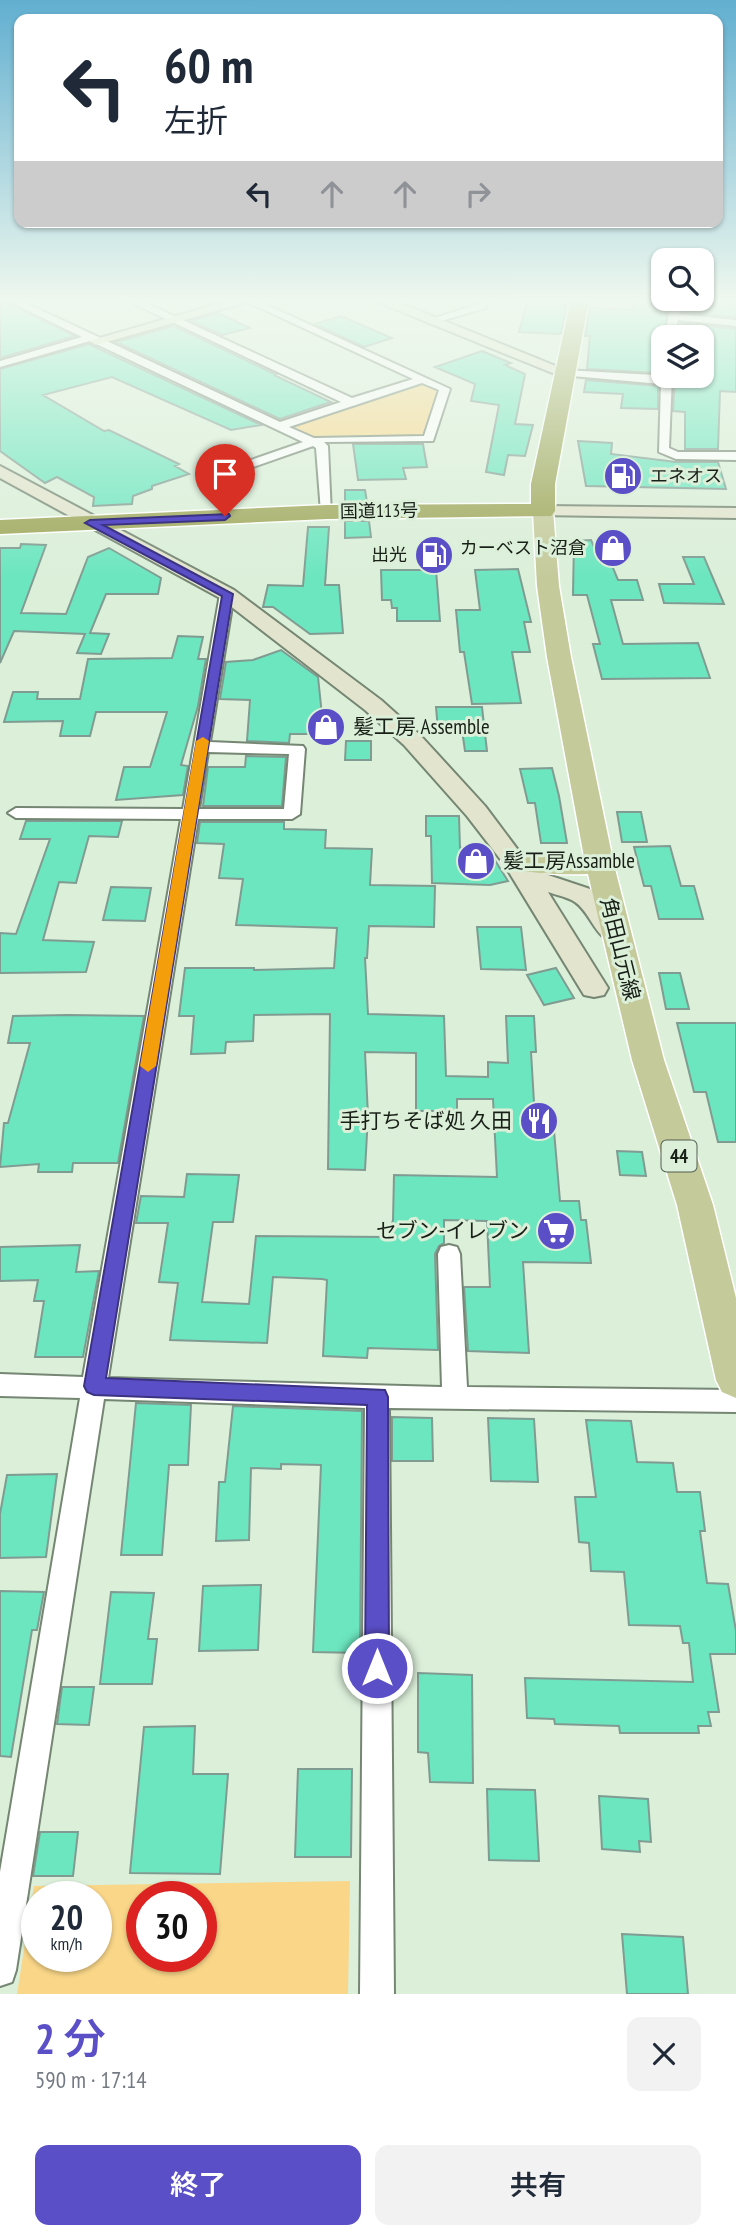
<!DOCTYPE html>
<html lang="ja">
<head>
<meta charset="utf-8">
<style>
	:root { --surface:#fff; --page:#f2f2f3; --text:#1f2937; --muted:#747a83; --accent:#5b4fc8 }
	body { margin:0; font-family:"PT Sans Narrow","Noto Sans JP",sans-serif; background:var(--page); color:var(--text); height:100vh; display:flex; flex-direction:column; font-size:26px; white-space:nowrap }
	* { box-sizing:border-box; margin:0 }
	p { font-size:23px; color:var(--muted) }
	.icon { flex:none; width:38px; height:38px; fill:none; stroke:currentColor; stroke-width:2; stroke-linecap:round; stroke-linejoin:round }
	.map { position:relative; height:1994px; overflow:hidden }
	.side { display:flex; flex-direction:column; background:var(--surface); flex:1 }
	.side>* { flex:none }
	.banner { position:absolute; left:14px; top:14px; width:709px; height:214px; border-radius:14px; box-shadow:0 2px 5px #0004; background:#fff; color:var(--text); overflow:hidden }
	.fabs { position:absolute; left:651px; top:248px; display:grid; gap:14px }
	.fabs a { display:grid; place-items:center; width:63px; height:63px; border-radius:14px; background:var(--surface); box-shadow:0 2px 5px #0004; font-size:35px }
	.speed { position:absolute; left:21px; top:1881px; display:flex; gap:14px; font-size:35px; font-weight:700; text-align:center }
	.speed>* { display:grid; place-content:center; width:91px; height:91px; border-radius:50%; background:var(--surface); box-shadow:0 2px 5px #0004; line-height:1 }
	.speed small { font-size:18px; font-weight:400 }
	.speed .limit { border:10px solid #d22; background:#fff; color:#111 }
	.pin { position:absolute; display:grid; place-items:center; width:60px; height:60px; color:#fff; margin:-72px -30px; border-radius:50% 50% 50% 0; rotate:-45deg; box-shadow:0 0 7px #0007 }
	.pin .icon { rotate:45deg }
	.me { position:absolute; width:77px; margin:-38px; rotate:0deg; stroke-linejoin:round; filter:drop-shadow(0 0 5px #0008) }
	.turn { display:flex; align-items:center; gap:24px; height:147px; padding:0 35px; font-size:32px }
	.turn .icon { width:91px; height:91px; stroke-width:2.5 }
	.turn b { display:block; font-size:49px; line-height:60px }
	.lanes { display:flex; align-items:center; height:66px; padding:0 35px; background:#0003; justify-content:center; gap:35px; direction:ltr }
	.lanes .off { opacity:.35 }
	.round { display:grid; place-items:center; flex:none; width:74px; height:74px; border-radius:14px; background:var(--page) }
	.headline { display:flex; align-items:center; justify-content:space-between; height:119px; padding:0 35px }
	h1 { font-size:42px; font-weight:600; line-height:52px; color:var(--accent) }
	.button { display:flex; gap:14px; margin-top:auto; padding:14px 35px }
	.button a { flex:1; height:80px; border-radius:14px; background:var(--accent); color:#fff; font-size:28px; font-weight:600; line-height:80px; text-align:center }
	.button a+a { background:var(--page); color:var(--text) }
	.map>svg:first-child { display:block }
</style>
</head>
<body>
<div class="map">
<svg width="736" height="1994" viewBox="0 0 736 1994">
	<rect width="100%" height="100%" fill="#dbefd9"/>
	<!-- green -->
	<path fill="#f9d688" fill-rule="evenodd" d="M422 382 438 390 422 435 312 436 293 426Z
		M350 1881 348 1994H17L34 1886ZM37 1897H96V1956H37ZM142 1897H201V1956H142Z"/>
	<!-- building -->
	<path fill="#6ce6bf" stroke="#809c92" stroke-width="2" d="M0 299 3 301 75 336 0 358Z
		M528 299H565L563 306H567L561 334 519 332Z
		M635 299H668L661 373 587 369 590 336H585L590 308 634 310Z
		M684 299H736V317L682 312Z
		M218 313 250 328 223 335 191 321Z
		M341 316 392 338 364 347 315 324Z
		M680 323 736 329V392L720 391 718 449H685V412L673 411 675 376H702V327Z
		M174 326 277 375H274L331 402 280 419 116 342Z
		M89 344 95 347 261 425 231 430 112 377 43 395 104 431 109 430 179 464 175 466 189 474 152 486V489L133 496 132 504 93 506 94 497 57 477 45 483 0 451V369Z
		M482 351 511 363 505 365 525 374 515 424 533 425 525 456 508 455 504 475 486 472 499 405 471 401 475 384 435 367Z
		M586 380 658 386V409L621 408 623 394 584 392Z
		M578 441 612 443 611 454 676 462H718L726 489 586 486Z
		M353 444H423L427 467 403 468 406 479 358 480Z
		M345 490H365L367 502H345Z
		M345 521H369L371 537 345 538Z
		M308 527H329L325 585H339L343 633 310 634 273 607H263L268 585 303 586Z
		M591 540 601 563H611L618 580H637L643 600H611L623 644 698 643 710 678 602 679 593 644H600L587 595H573L574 541Z
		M21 544 46 545 21 613 66 614 88 557 109 548 161 578 158 594H106L90 633 109 634 101 654 77 653 85 634 14 631 0 663V548H20Z
		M683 557H704L724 604 664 603 659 584H694Z
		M518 569 531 622H524L530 652H512L521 703 472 704 464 652H460L456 610H480L475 570Z
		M381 570H436L440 621H397V608H392L391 600H382Z
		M178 636 203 637 198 659H206L198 706 181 765 188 766 183 795 116 800 124 767H150L167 712H96L90 736H60L63 721 4 722 13 692H38L37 699H80L88 659 172 658Z
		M281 650 318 677 324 734H290L289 743 247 741 250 700 220 699 226 662 253 660Z
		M436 707H482L487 751H465L462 730H438Z
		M346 741H371V760H345Z
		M246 756 286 757 282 806H203L208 767H245Z
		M552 768 559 796 567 843H541L535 803H528L520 769Z
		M617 812H641L647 842H622Z
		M426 816H459L460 848 486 846 508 881 490 885 432 883 431 836H426Z
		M26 821H122L118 837 89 836 76 883 59 882 43 940 94 942 86 972 0 973V933L16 934 50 839H20Z
		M200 822H284V829L326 830 325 848 372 849 370 885 435 886 434 927 369 926 367 958H365L368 1014 444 1016 446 1076 488 1077V1062L508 1063 506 1016H534L536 1052H531L535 1119H553L560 1201H579L581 1220H586L591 1263 523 1262 529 1353 468 1351 464 1287H490L487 1221 444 1220V1243L439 1246 435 1254 438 1350 368 1348 367 1358 323 1356 327 1280 322 1279 273 1277 267 1343 170 1340 178 1283 159 1282 168 1223H136L141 1196 184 1197 187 1174 239 1175 233 1222H213L202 1302 249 1304 256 1236 388 1237 393 1220 394 1175 497 1177 493 1099H457V1111H416V1053L365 1052 368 1116 365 1170 328 1169 330 1014 254 1015 253 1041 226 1042 225 1053 191 1054 194 1016H179L185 968H254V970L334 968 337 928 236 925 243 879 219 878 224 844 197 843Z
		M670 846 681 886H694L703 919H659L651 886H644L634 847Z
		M111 887 151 888 145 921 103 920Z
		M477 927H521L526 970 481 969Z
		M556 968 574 998 544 1005 527 975Z
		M659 973H680L689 1009H666Z
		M68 1015 144 1016 118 1163H73L72 1172H38L39 1164 0 1167 4 1123H8L30 1043H8L13 1016Z
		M677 1023H736V1142H718L706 1092H694Z
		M617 1151 642 1152 646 1176 620 1175Z
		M80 1245 76 1272 99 1271 83 1357H35L44 1301H34L38 1280 0 1281V1247Z
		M136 1403 191 1405 188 1465H169L162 1555H121Z
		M233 1406 362 1411 360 1653 313 1652 321 1465 281 1464V1469L251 1468 249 1540 216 1541 219 1482H225Z
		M392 1417 432 1418 433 1461H392Z
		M488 1418 534 1419 538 1482 491 1481Z
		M586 1420 631 1421 637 1462 673 1463 677 1492H700L705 1531H700L707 1583 728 1584 736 1631V1654H710L719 1712H708L711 1726H698L699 1733H620L619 1726 555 1724 554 1719 527 1718 525 1678 693 1682 689 1643H683L680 1626 629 1625 624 1572 591 1571 589 1543 579 1542 575 1497H596Z
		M57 1474 46 1557 0 1558V1514L7 1475Z
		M261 1585 258 1650 199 1651 203 1586Z
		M0 1591 44 1592 37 1630H32L11 1757 0 1756Z
		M111 1592 154 1593 148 1639H157L152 1684H100Z
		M418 1673 472 1675 473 1783 430 1782 428 1753 418 1752Z
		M62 1687H94L89 1725 57 1724Z
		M195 1726 193 1774H228L220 1874 130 1873 144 1727Z
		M298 1769H352L351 1857H295Z
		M487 1789 535 1790 539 1861 489 1860Z
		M599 1796 648 1799 651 1842 639 1841 640 1852 602 1849Z
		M40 1832H78L73 1876H33Z
		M622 1934 683 1937 688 1994H627Z"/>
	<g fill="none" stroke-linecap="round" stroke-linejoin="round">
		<defs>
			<path id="street" d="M4 299H17L280 422 341 402 124 299H137L352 398 413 379 241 299H254L450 389 433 441 324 442 328 446 331 515 321 512 316 448 313 446 216 480 231 489V516L225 520 219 516V491L202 483V477L303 442 90 341 0 367V361L82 337ZM422 383 439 390 424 436 314 438 289 427Z
				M479 299H489L485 308 431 324 426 321 478 304Z
				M671 299H681L679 314 736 320V326L678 320 675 338H665Z
				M565 370 672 376 669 448 678 452H736V460L676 459 659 452 661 384 561 375V371Z
				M227 590 234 594 210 742 303 746 305 749 300 814 292 819H198L108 1378 442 1387 438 1254 441 1247 449 1245 457 1247 460 1254 467 1387 736 1390V1412L389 1408 394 1994H360L365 1408 104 1399 16 1970 12 1982 0 1986V1872L80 1398 0 1396V1374L83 1377 181 819 16 818 8 813 16 808 183 809 220 594ZM208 752 289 754 284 809H199Z"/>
			<path id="secondary" d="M235 299H258L96 345 89 341Z
				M370 299H390L573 373 570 376H560Z
				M0 466 234 590 381 700 420 735 485 806 533 870 593 890 624 928 628 934 624 940C596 948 594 915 575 902 568 897 556 895 548 892L608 988 604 995 594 997 584 995 504 864 467 816 404 745 365 710 220 598 0 478Z
				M543 506 736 508V518L537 515 534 511 537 507Z"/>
			<path id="primary" d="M543 505 553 511 559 586 571 657 614 865 664 1060 713 1205 736 1298V1398L722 1392 716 1380 677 1205 632 1060 588 874C560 875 533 874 505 867L501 861 505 855 515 852 549 857H584L547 657 537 586 533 511Z"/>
			<path id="highway" d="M571 299H589L555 484V511L551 516 327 519 0 534V520L327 505 531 504V484Z"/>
		</defs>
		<!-- street casing -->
		<use href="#street" stroke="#758673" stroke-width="4"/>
		<!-- secondary casing -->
		<use href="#secondary" stroke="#758673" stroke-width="4"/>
		<!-- primary casing -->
		<use href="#primary" stroke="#fff" stroke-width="3"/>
		<!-- highway casing -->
		<use href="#highway" stroke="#fff" stroke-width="3"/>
		<!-- street -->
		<use href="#street" fill="#fff" fill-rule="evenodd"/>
		<!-- secondary -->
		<use href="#secondary" fill="#e2e4cd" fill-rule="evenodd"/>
		<!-- primary -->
		<use href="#primary" fill="#c5ca9b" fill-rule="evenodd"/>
		<!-- highway -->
		<use href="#highway" fill="#9ea659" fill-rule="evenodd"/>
	</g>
	<!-- sky -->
	<linearGradient id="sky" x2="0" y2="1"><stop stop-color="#61afd0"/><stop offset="0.52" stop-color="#eff8ee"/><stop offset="1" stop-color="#eff8ee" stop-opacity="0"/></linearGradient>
	<rect width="736" height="578" fill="url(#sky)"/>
	<!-- route -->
	<path fill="#5b4fc8" stroke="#3b3382" stroke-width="2" d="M229 514 230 516 225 520 103 525 233 594 106 1378 385 1390 388 1397 389 1668 386 1677 377 1680 369 1677 365 1668 367 1405 94 1395 87 1392 84 1386 222 596 85 523 90 520Z"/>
	<!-- slow -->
	<path fill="#f59e0b" d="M203 737 209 741 156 1066 148 1072 140 1066 196 741Z"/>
	<!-- icons -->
	<defs>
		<symbol id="fuel-disc" viewBox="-11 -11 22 22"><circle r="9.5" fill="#5b4fc8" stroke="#dbefd9"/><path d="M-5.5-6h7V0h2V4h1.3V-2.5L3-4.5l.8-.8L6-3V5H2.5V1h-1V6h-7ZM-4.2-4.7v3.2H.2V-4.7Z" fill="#fff"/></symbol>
		<symbol id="shop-disc" viewBox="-11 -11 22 22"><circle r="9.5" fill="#5b4fc8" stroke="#dbefd9"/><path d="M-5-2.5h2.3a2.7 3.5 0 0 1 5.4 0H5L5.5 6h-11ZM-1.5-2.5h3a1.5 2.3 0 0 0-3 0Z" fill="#fff"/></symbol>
		<symbol id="restaurant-disc" viewBox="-11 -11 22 22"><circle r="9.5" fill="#5b4fc8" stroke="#dbefd9"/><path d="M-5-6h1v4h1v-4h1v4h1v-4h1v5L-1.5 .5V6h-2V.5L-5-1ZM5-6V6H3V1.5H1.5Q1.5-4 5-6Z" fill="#fff"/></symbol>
		<symbol id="supermarket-disc" viewBox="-11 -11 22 22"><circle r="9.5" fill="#5b4fc8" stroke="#dbefd9"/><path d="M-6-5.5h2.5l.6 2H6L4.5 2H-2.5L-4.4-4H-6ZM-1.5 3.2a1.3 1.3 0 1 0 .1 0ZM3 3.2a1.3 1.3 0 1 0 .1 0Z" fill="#fff"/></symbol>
	</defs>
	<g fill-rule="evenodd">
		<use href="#fuel-disc" x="601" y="454" width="44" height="44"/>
		<use href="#shop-disc" x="591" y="526" width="44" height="44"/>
		<use href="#fuel-disc" x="412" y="533" width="44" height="44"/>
		<use href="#shop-disc" x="304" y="705" width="44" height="44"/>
		<use href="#shop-disc" x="454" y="839" width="44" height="44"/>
		<use href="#restaurant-disc" x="517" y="1099" width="44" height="44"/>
		<use href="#supermarket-disc" x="534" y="1209" width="44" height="44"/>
	</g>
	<g text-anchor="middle" stroke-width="6" stroke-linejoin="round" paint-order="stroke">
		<!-- far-poi labels -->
		<g font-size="18" fill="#181f17" stroke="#dbefd9" text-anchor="end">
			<text x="650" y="482" text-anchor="start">エネオス</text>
			<text x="586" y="554">カーベスト沼倉</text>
			<text x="407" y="561">出光</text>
		</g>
		<!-- far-street labels -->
		<g font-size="18" fill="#181f17" stroke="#dbefd9">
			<text transform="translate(379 511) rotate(-1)" y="6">国道113号</text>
		</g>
		<!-- shield labels -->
		<rect fill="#dbefd9" stroke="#525d51" stroke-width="2" x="661.5" y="1140.5" width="35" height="31" rx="5"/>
		<g font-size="19" font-weight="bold" fill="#181f17">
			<text x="679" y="1163">44</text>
		</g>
		<!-- poi labels -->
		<g font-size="21" fill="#181f17" stroke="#dbefd9" text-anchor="start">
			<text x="353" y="734">髪工房 Assemble</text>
			<text x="503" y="868">髪工房Assamble</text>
			<text x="512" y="1128" text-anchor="end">手打ちそば処 久田</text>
			<text x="529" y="1238" text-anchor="end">セブン-イレブン</text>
		</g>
		<!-- street labels -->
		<g font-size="21" fill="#181f17" stroke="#dbefd9">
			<text transform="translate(620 949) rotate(76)" y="7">角田山元線</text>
		</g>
	</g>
</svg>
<div class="fabs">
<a><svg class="icon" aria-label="search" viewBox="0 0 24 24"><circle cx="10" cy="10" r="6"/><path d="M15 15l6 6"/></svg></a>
<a><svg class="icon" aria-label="layers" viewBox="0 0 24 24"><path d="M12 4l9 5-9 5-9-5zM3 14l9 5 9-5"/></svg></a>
</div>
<div class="speed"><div>20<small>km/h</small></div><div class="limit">30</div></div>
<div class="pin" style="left:225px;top:516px;background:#d93025"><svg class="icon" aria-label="arrive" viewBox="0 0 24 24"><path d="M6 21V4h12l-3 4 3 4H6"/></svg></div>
<svg class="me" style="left:377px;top:1668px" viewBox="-20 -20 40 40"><circle r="17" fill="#5b4fc8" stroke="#fff" stroke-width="3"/><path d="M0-11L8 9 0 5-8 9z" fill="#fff"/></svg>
<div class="banner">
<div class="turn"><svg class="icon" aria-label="left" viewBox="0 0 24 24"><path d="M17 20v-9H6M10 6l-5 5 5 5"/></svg><div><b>60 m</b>左折</div></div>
<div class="lanes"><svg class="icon" aria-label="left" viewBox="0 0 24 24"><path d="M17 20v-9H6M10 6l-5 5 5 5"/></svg><svg class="icon off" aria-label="ahead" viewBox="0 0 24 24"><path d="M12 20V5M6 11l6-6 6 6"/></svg><svg class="icon off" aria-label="ahead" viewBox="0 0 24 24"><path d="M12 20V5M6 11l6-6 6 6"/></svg><svg class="icon off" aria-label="right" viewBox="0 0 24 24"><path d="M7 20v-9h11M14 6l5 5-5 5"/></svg></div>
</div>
</div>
<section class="side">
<div class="headline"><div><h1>2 分</h1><p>590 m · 17:14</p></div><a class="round"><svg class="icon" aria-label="close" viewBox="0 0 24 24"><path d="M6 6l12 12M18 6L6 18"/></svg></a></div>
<div class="button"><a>終了</a><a>共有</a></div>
</section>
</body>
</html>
